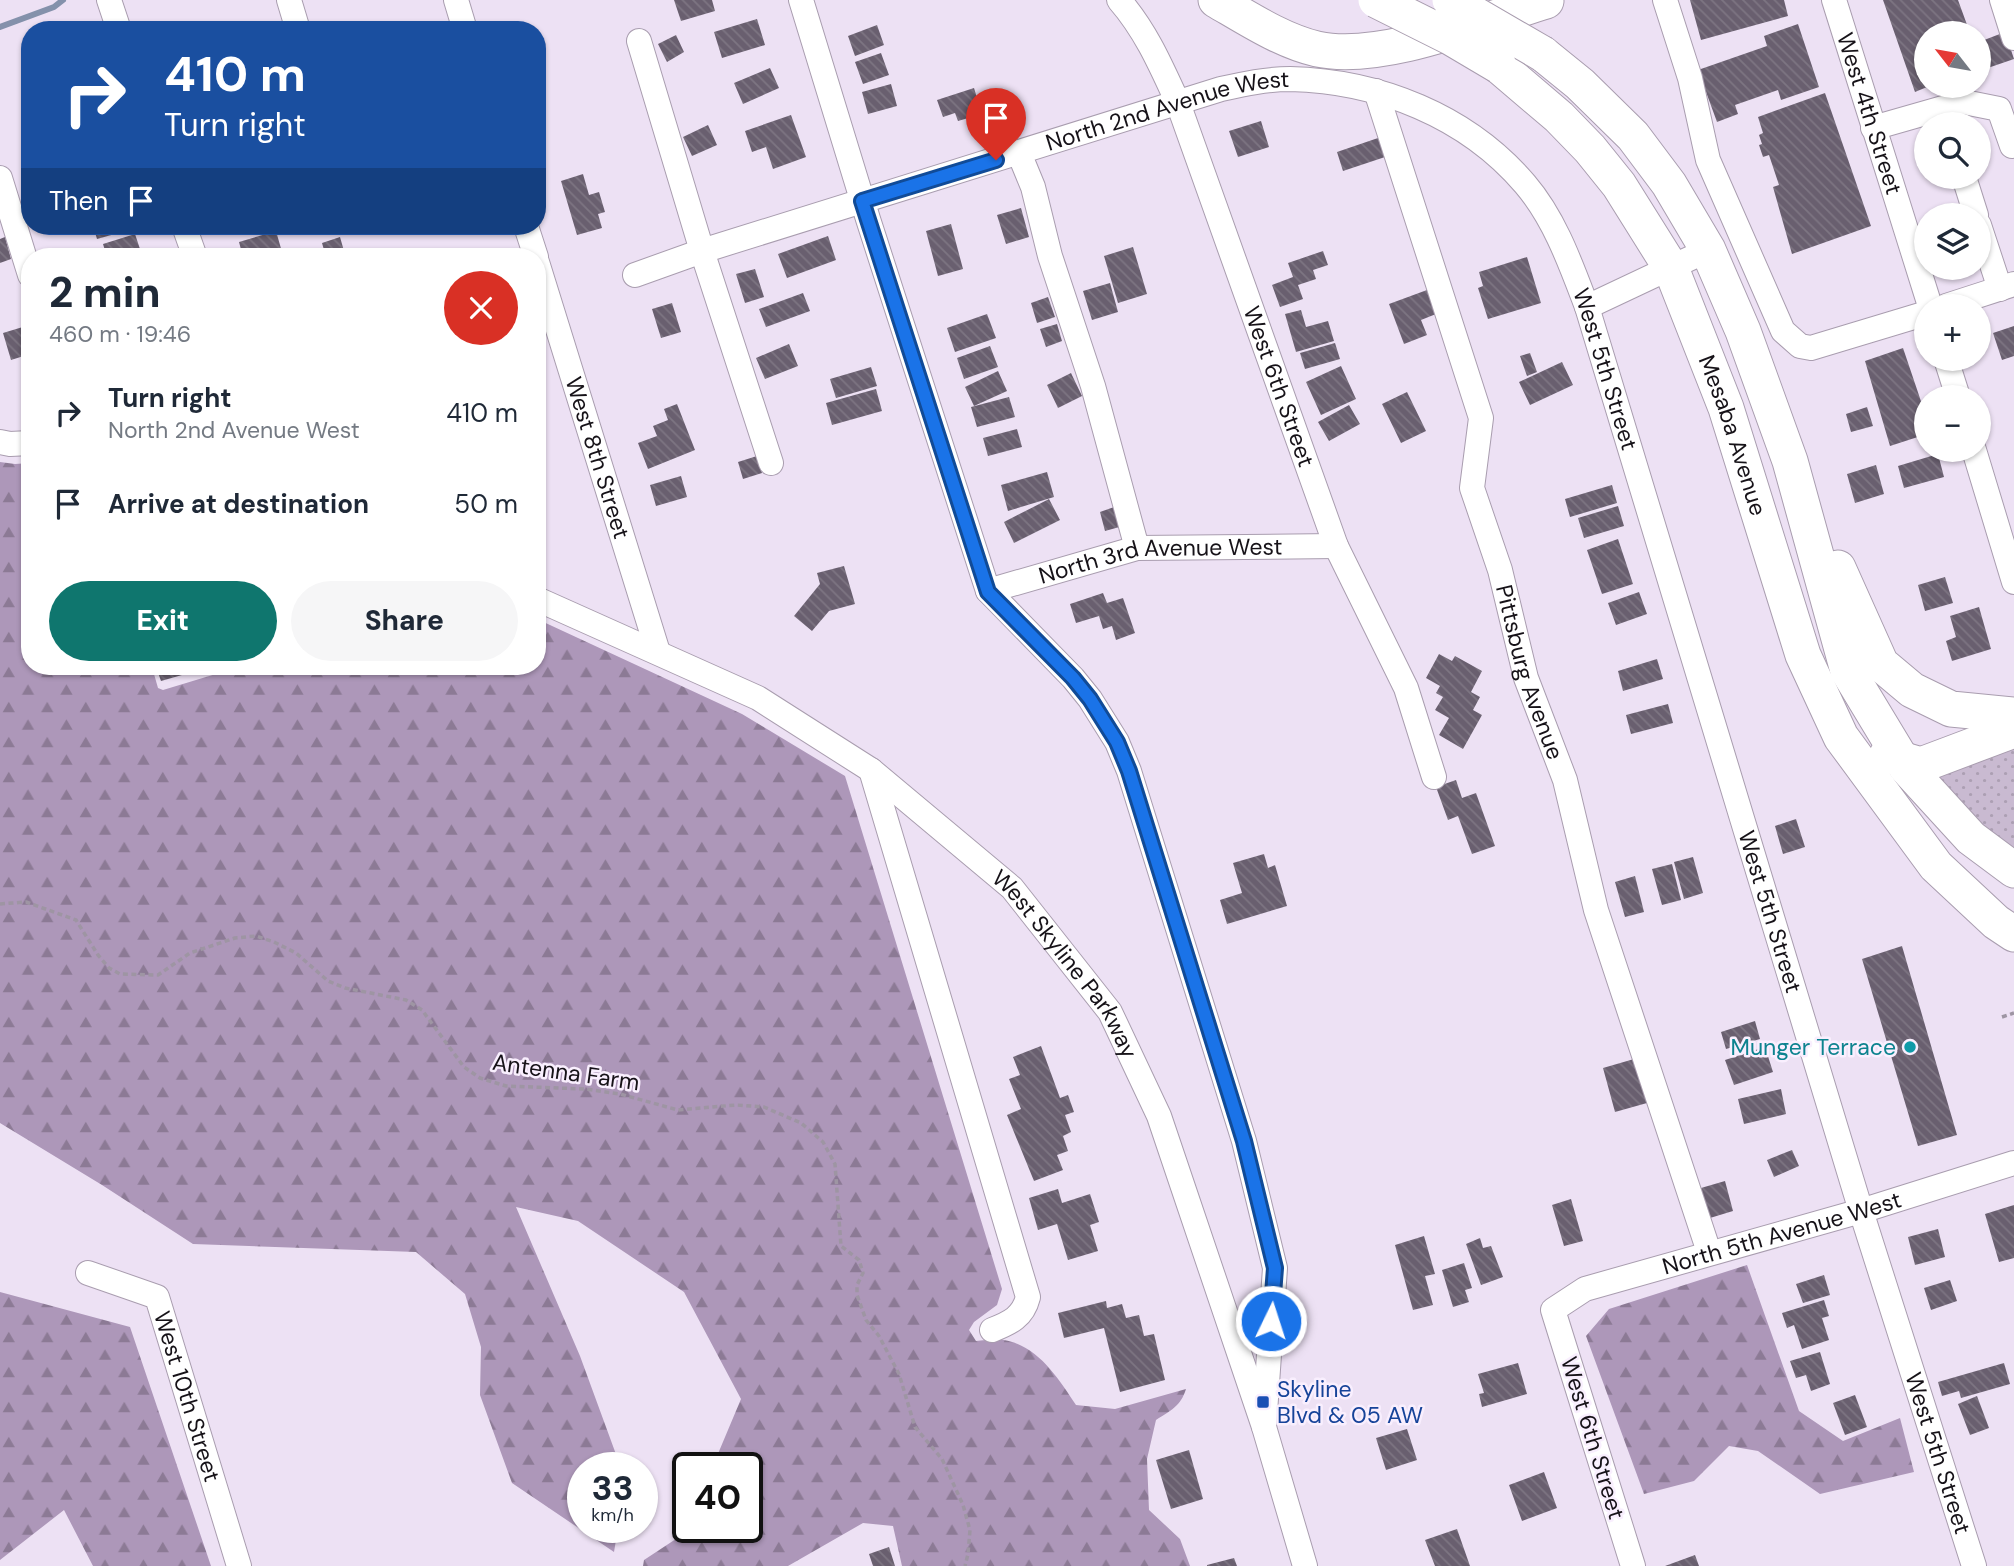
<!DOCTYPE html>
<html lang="en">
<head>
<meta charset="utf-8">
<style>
	:root { --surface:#fff; --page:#f6f6f7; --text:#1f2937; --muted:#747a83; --accent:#0f766e }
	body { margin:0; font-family:"DM Sans",sans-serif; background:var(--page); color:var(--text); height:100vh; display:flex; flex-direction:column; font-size:26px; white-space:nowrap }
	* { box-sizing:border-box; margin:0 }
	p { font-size:23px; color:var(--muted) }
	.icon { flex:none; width:38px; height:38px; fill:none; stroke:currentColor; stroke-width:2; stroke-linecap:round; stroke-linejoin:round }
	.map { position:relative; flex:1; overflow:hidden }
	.panel { position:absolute; left:21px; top:248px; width:525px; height:427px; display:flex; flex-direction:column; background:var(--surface); border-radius:28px; box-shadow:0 2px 5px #0004 }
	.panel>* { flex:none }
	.top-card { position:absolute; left:21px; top:21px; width:525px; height:214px; border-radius:28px; box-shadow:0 2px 5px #0004; background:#1a4fa0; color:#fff; overflow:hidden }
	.needle { width:46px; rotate:301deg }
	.fabs { position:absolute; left:1914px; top:21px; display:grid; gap:14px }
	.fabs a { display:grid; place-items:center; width:77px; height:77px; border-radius:50%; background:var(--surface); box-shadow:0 2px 5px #0004; font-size:35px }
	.speed { position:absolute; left:567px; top:1452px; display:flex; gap:14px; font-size:35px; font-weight:700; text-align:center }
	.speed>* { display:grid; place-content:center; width:91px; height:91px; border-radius:50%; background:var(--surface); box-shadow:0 2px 5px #0004; line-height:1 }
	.speed small { font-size:18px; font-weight:400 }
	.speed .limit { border:4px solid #111; border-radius:10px; background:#fff; color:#111 }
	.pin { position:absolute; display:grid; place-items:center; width:60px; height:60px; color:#fff; margin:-72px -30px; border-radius:50% 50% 50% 0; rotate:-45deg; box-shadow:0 0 7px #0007 }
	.pin .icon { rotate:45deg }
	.me { position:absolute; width:77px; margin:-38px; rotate:4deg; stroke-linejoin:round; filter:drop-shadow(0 0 5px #0008) }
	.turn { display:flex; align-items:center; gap:24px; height:147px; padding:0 28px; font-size:32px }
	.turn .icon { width:91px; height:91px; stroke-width:2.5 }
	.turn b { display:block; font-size:49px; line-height:60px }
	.then { display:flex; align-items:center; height:66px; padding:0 28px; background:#0003; gap:14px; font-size:26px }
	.round { display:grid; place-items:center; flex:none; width:74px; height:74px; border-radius:37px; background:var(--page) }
	.overview { display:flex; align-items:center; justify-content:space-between; height:119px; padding:0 28px }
	h1 { font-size:42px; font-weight:800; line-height:52px }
	.action { display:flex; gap:14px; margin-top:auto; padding:14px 28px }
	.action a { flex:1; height:80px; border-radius:42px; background:var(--accent); color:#fff; font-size:28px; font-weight:800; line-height:80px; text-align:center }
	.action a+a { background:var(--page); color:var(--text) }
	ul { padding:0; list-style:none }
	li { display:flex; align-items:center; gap:21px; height:91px; padding:0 28px }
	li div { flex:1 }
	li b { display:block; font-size:26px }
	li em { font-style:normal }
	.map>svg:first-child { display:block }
</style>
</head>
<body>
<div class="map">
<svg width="2014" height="1566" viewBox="0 0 2014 1566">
	<defs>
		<pattern id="forest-firs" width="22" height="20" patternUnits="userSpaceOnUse" patternTransform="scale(1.75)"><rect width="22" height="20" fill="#ad97b9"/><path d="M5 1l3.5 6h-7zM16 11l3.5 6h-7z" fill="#8c7a95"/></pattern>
		<pattern id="park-dots" width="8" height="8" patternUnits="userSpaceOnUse" patternTransform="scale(1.75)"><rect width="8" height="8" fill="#c9bad1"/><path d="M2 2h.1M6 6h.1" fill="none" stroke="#ac9fb3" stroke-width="1.8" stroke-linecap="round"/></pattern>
		<pattern id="building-back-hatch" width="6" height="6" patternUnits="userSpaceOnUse" patternTransform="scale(1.75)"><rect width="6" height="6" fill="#695f6f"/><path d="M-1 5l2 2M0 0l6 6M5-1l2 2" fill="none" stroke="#7d7582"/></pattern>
	</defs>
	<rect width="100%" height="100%" fill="#ede1f4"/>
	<!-- forest -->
	<path fill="url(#forest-firs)" d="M0 462 15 464 30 463V667H152L158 688 163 690 239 667H537V619L742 714 845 776 1002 1289 997 1305 974 1322 969 1330 976 1341C985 1340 995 1339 1004 1340 1038 1346 1058 1378 1076 1405L1115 1409 1186 1389C1181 1406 1170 1411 1156 1420L1147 1459 1149 1510 1180 1539 1190 1566H902L893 1526 863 1523 788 1566H643L644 1560 685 1533 688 1525V1528H747V1468H712L741 1399 684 1292 578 1221 516 1207 580 1356 621 1468H583V1528H618L614 1552 512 1483 480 1395 481 1347 465 1294 416 1252 193 1244 102 1185 0 1123Z
		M1747 1265 1799 1411 1843 1441 1900 1418 1914 1472 1820 1494 1758 1451 1729 1446 1694 1481 1644 1494 1586 1336 1609 1309Z
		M0 1292 130 1327 211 1566H93L64 1510 0 1560Z"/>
	<!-- park -->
	<path fill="url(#park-dots)" d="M2014 740V859L1937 781 1946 764Z"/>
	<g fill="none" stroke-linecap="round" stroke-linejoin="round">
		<!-- stream -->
		<path stroke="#8491ab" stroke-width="6" d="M0 27 54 7 63 0"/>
	</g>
	<!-- building -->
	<path fill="url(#building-back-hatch)" d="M674 0H712L715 11 681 21Z
		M1690 0H1784L1788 16 1701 40Z
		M1883 0H1958L1970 33H1927V87L1915 92Z
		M757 19 765 45 722 58 714 32Z
		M1798 24 1819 87 1781 100 1778 90 1735 105 1738 114 1717 122 1698 70 1767 46 1764 36Z
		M877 25 884 45 855 56 848 36Z
		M2005 32 2014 59 1979 71V42Z
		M676 35 684 52 667 62 658 44Z
		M881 53 889 75 863 84 855 62Z
		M770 68 779 88 743 104 734 83Z
		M891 84 897 106 868 114 862 92Z
		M974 88 982 114 958 121 955 113 943 117 937 100Z
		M1825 93 1871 226 1792 254 1773 187 1779 185 1769 155 1763 157 1759 145 1762 144 1759 135 1763 133 1758 117Z
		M791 115 806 157 773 169 766 147 752 152 745 131Z
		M1261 121 1269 147 1238 157 1229 131Z
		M708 125 717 145 692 156 683 137Z
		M1378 138 1385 157 1343 171 1337 152Z
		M583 174 589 195 599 192 605 212 598 214 602 228 577 235 561 181Z
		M1021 208 1029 237 1006 244 997 215Z
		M951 224 963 269 938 276 926 231Z
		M93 226H132L133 229 97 239Z
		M232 226H258V227L234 233Z
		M276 231 282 252 263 257H243L239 242Z
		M135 234 140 249 143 248 146 257H107L103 244Z
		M828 236 836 260 787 278 778 254Z
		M5 237 11 259 0 263V239Z
		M340 237 344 251 326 257 322 243Z
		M1133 247 1147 294 1118 303 1104 256Z
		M1323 251 1328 265 1313 270 1316 279 1298 285 1303 299 1280 307 1272 285 1293 277 1288 263Z
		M1527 257 1541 303 1488 319 1478 288 1483 286 1479 272Z
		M755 269 764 297 745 303 736 274Z
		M1110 283 1118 312 1092 320 1083 291Z
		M1427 290 1436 314 1421 320 1427 335 1404 344 1389 304Z
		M803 293 810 311 766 327 759 309Z
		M1048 297 1055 317 1037 323 1031 303Z
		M672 303 681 332 661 338 652 309Z
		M1301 310 1306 327 1328 321 1334 341 1296 352 1285 314Z
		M987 314 996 338 955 352 947 328Z
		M1057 324 1062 341 1046 347 1040 329Z
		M26 326 30 337V354L11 360 3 333Z
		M2014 326V356L2002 360 1993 333Z
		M1335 343 1340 359 1305 369 1300 353Z
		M789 344 798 366 765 379 756 358Z
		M990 346 998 367 964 379 957 358Z
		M1903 348 1927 419V434L1890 446 1865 361Z
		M1530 353 1537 372 1527 376 1520 356Z
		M1562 362 1573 385 1530 405 1519 382Z
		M1341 366 1356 399 1321 415 1306 382Z
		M871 367 877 386 836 398 830 379Z
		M998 371 1007 391 974 406 965 387Z
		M1071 373 1082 396 1058 408 1047 385Z
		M876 389 882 411 832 425 826 403Z
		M1407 392 1426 431 1401 443 1382 404Z
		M1009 397 1015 417 977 427 971 407Z
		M677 404 695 450 648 469 638 443 657 436 653 426 668 420 664 409Z
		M1349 405 1360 424 1329 441 1318 422Z
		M1867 407 1873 426 1851 432 1846 414Z
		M1017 429 1022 447 988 456 983 438Z
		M1938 454 1944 477 1904 488 1898 466Z
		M757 456 762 473 743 479 738 462Z
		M1876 465 1884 494 1855 503 1847 474Z
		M1047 472 1054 497 1008 511 1001 485Z
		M681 476 687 497 656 506 650 485Z
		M1612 485 1617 503 1570 517 1565 499Z
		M1049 499 1060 520 1014 543 1004 522Z
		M1117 506 1123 526 1105 531 1100 512Z
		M1618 506 1624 526 1584 538 1578 518Z
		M1618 539 1633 584 1602 594 1587 550Z
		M844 566 855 604 829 611 812 631 794 616 820 584 817 573Z
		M1945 577 1953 603 1925 611 1918 585Z
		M1639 592 1647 614 1616 625 1608 603Z
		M1103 593 1107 603 1123 598 1135 633 1116 640 1112 626 1103 629 1099 616 1076 623 1070 604Z
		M1979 607 1991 649 1952 661 1946 641 1956 637 1950 616Z
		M1439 654 1452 661 1455 656 1482 671 1471 692 1480 697 1473 710 1482 715 1463 749 1439 735 1449 718 1435 710 1443 697 1436 693 1440 686 1426 678Z
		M1657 659 1663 679 1623 691 1618 671Z
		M156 667H187L189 673 161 681Z
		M1668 704 1673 723 1631 734 1626 715Z
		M1456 780 1462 798 1476 793 1495 846 1472 854 1458 816 1448 820 1436 787Z
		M1796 819 1805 847 1783 854 1775 826Z
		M1264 854 1268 868 1275 865 1287 906 1227 924 1220 900 1242 893 1233 863Z
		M1693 857 1703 893 1684 899 1674 862Z
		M1672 864 1681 900 1662 905 1652 869Z
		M1635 876 1644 912 1625 917 1615 882Z
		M1902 946 1957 1135 1918 1146 1862 959Z
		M1755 1021 1760 1039 1726 1049 1721 1032Z
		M1041 1046 1060 1098 1068 1095 1074 1112 1065 1115 1071 1132 1063 1136 1068 1151 1057 1155 1063 1170 1034 1181 1007 1115 1021 1109 1009 1079 1020 1075 1013 1057Z
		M1765 1047 1773 1072 1734 1085 1725 1060Z
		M1634 1059 1647 1103 1615 1112 1603 1068Z
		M1781 1089 1786 1114 1744 1124 1738 1099Z
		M1792 1150 1799 1166 1774 1177 1767 1160Z
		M1725 1181 1733 1211 1710 1218 1701 1188Z
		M1058 1189 1062 1203 1090 1194 1099 1222 1090 1225 1098 1251 1068 1260 1057 1224 1038 1230 1029 1198Z
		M1571 1199 1583 1241 1564 1246 1552 1205Z
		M2014 1205V1258L1999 1262 1985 1214Z
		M1938 1229 1945 1257 1915 1265 1908 1237Z
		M1424 1236 1435 1274 1425 1276 1433 1305 1413 1310 1395 1245Z
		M1480 1238 1483 1248 1491 1246 1503 1277 1481 1285 1466 1244Z
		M1464 1263 1472 1288 1465 1290 1469 1302 1453 1307 1442 1270Z
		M1824 1275 1830 1295 1803 1303 1796 1284Z
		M1950 1280 1957 1301 1931 1310 1924 1288Z
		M1824 1300 1829 1316 1822 1318 1829 1340 1802 1349 1794 1325 1787 1328 1782 1313Z
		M1106 1301 1107 1308 1122 1304 1126 1318 1139 1315 1144 1336 1154 1334 1165 1380 1120 1392 1104 1328 1064 1338 1058 1313Z
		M1820 1352 1830 1384 1811 1391 1806 1375 1796 1378 1790 1361Z
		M1518 1363 1527 1394 1482 1407 1479 1394 1484 1393 1478 1374Z
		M2004 1363 2010 1384 1961 1398 1959 1391 1942 1396 1938 1382Z
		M1855 1395 1867 1427 1845 1435 1833 1403Z
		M1977 1396 1989 1428 1970 1435 1958 1404Z
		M1407 1429 1417 1460 1386 1470 1376 1438Z
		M1189 1450 1203 1499 1171 1509 1156 1460Z
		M1544 1472 1557 1508 1522 1521 1509 1485Z
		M1457 1529 1470 1566H1435L1425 1540Z
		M889 1547 895 1566H873L869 1554Z
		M1695 1555 1699 1566H1665Z
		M1234 1558 1237 1566H1207V1565Z"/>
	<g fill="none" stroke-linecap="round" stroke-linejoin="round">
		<defs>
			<g id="minor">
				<path d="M109 0 119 30"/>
				<path d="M289 0 298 30"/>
				<path d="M456 0 465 30"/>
				<path d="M801 0 868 219 988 591 1073 678 1090 699 1117 742 1129 771 1244 1141 1275 1268 1264 1427"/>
				<path id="s1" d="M1119 0C1146 31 1161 66 1178 103L1336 546 1406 688 1434 777"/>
				<path d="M1665 0 1690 78 1708 160 1783 331 1800 346 1811 348 1927 313"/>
				<path id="s2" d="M1834 0 1930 306"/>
				<path d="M2002 0 2014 38"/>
				<path d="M639 41 702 251 771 463"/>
				<path id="s3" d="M1376 91 1481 418 1472 488 1500 570 1526 678 1565 780 1596 910 1709 1252"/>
				<path d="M1873 128 1964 102 1999 109 2012 146"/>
				<path d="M1019 153 1033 187 1050 256 1093 386 1137 548"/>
				<path d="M1964 177 1976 215"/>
				<path d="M0 178 30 275"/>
				<path d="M1979 225 2000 289"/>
				<path d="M184 226 195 257"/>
				<path d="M526 226 536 257"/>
				<path id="s4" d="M537 262 658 652"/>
				<path id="s5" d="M635 275 702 251 1221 89C1244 84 1267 79 1290 79 1379 81 1467 116 1525 184 1555 219 1571 265 1587 307L1861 1211 1974 1566"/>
				<path d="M1946 306 2014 284"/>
				<path d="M1587 307 1708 250"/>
				<path d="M1946 359 1958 397"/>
				<path d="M0 442 10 444 30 443"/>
				<path d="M1974 450 2014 582"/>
				<path id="s6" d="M988 591 1137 548 1336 546"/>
				<path id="s7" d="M537 599 758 698 871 770 1012 888 1110 1012 1159 1116 1264 1427 1305 1566"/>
				<path d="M871 770 1028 1297C1023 1317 1010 1323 992 1330"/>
				<path id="s8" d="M88 1273 157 1297 239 1566"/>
				<path id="s9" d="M1633 1566 1553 1310 1585 1289 1861 1211 2014 1163"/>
			</g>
			<g id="highway">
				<path d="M1216 0C1247 18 1282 41 1317 49 1382 63 1483 20 1546 1"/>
				<path d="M1543 54 1580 84 1633 136 1669 184 1708 250 1743 331 1790 461 1848 671 1906 767 1971 838 2014 870"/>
				<path id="s10" d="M1499 66 1559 117 1590 149 1619 185 1671 268 1726 408 1803 655 1841 737 1936 866 1996 922 2014 934"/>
				<path d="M1838 568 1881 664 1912 690 1951 709 2014 715"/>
				<path d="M1887 755 1921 765 2014 730"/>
			</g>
		</defs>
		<!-- minor casing -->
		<use href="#minor" stroke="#a99daf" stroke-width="26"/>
		<!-- highway casing -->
		<use href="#highway" stroke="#a99daf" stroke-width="37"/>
		<!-- path -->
		<path stroke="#9e95a3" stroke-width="3.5" stroke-dasharray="5 3.5" stroke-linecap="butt" d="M0 904 26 902 76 920 98 955 109 968 120 974 158 975 190 953 235 938 256 936 274 942 296 953 328 981 345 988 406 1000 422 1010 464 1067 480 1078 506 1086 585 1089 620 1094 678 1110 736 1105 764 1107 801 1123 823 1142 835 1164 841 1246 859 1260 863 1273 857 1285V1295L866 1320 879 1336 899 1374 915 1427 942 1459 963 1505 970 1530 968 1554 965 1566
			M2002 1017 2014 1013"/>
		<!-- minor -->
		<use href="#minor" stroke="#fff" stroke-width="24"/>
		<!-- highway -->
		<use href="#highway" stroke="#fff" stroke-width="35"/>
		<defs>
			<path id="highway-bridge" d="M1376 0 1450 37 1499 66
				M1450 0 1543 54"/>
		</defs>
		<!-- highway-bridge casing -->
		<use href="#highway-bridge" stroke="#a99daf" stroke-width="37" stroke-linecap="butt"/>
		<!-- highway-bridge -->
		<use href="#highway-bridge" stroke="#fff" stroke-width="35"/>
	</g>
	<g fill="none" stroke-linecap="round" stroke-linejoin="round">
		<defs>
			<path id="route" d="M996 160 862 201 988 592 1073 678 1090 699 1117 742 1129 771 1244 1141 1275 1268 1271 1321"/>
		</defs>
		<!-- route casing -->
		<use href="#route" stroke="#114b97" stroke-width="18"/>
		<!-- route -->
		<use href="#route" stroke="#1a73e8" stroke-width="12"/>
	</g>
	<!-- markers -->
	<circle fill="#0f9aa8" stroke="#f9effe" stroke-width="2.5" cx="1910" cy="1047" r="7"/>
	<rect fill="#1a4fb4" stroke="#f9effe" stroke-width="2.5" x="1256" y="1395" width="14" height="14" rx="3.5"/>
	<g text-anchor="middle" stroke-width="5" stroke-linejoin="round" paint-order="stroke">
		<!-- street labels -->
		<g font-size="23" fill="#161218" stroke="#f9effe">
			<text dy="8" stroke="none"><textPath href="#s2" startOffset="119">West 4th Street</textPath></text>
			<text dy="8" stroke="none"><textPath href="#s5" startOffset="558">North 2nd Avenue West</textPath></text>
			<text dy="8" stroke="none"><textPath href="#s5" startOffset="1153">West 5th Street</textPath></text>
			<text dy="8" stroke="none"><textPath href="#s1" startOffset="420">West 6th Street</textPath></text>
			<text dy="8" stroke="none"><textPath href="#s10" startOffset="446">Mesaba Avenue</textPath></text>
			<text dy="8" stroke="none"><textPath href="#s4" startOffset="205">West 8th Street</textPath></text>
			<text dy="8" stroke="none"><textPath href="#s6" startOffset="177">North 3rd Avenue West</textPath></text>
			<text dy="8" stroke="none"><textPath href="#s3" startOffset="607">Pittsburg Avenue</textPath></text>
			<text dy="8" stroke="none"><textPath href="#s5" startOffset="1720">West 5th Street</textPath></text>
			<text dy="8" stroke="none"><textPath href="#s7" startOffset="653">West Skyline Parkway</textPath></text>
			<text transform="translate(566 1072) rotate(8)" y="8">Antenna Farm</text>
			<text dy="8" stroke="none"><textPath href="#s9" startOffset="511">North 5th Avenue West</textPath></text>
			<text dy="8" stroke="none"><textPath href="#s8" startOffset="177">West 10th Street</textPath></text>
			<text transform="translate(1593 1438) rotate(73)" y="8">West 6th Street</text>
			<text dy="8" stroke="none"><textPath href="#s5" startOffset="2287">West 5th Street</textPath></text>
		</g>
		<!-- culture labels -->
		<g font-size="23" fill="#0d838f" stroke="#f9effe" text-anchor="end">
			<text x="1896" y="1055">Munger Terrace</text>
		</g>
		<!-- transit labels -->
		<g font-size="23" fill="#164399" stroke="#f9effe" text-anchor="start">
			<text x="1277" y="1397">Skyline<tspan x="1277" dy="26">Blvd &amp; 05 AW</tspan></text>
		</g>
	</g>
</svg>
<div class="fabs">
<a><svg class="needle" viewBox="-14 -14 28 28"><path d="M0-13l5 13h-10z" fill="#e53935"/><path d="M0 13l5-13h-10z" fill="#747a83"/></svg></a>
<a><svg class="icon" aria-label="search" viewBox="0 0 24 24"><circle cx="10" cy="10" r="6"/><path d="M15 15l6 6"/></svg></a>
<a><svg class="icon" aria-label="layers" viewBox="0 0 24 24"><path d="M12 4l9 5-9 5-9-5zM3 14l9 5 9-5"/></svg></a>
<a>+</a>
<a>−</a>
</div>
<div class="speed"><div>33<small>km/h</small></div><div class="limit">40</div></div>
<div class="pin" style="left:996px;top:160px;background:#d93025"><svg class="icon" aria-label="arrive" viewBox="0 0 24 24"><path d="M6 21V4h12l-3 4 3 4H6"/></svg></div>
<svg class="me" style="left:1271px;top:1321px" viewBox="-20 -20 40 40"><circle r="17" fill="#1a73e8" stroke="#fff" stroke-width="3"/><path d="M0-11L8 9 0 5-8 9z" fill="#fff"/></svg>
<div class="top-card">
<div class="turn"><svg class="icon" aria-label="right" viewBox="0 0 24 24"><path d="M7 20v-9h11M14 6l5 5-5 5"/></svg><div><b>410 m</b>Turn right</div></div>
<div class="then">Then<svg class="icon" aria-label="arrive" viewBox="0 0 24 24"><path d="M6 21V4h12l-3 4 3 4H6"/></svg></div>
</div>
<section class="panel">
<div class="overview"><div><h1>2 min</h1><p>460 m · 19:46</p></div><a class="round" style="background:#d93025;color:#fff"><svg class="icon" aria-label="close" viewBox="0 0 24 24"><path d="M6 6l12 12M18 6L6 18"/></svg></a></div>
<ul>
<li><svg class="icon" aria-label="right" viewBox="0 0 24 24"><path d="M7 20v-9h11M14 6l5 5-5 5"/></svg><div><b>Turn right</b><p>North 2nd Avenue West</p></div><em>410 m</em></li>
<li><svg class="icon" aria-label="arrive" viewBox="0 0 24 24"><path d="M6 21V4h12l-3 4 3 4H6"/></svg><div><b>Arrive at destination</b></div><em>50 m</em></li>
</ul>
<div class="action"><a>Exit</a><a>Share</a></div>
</section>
</div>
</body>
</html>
